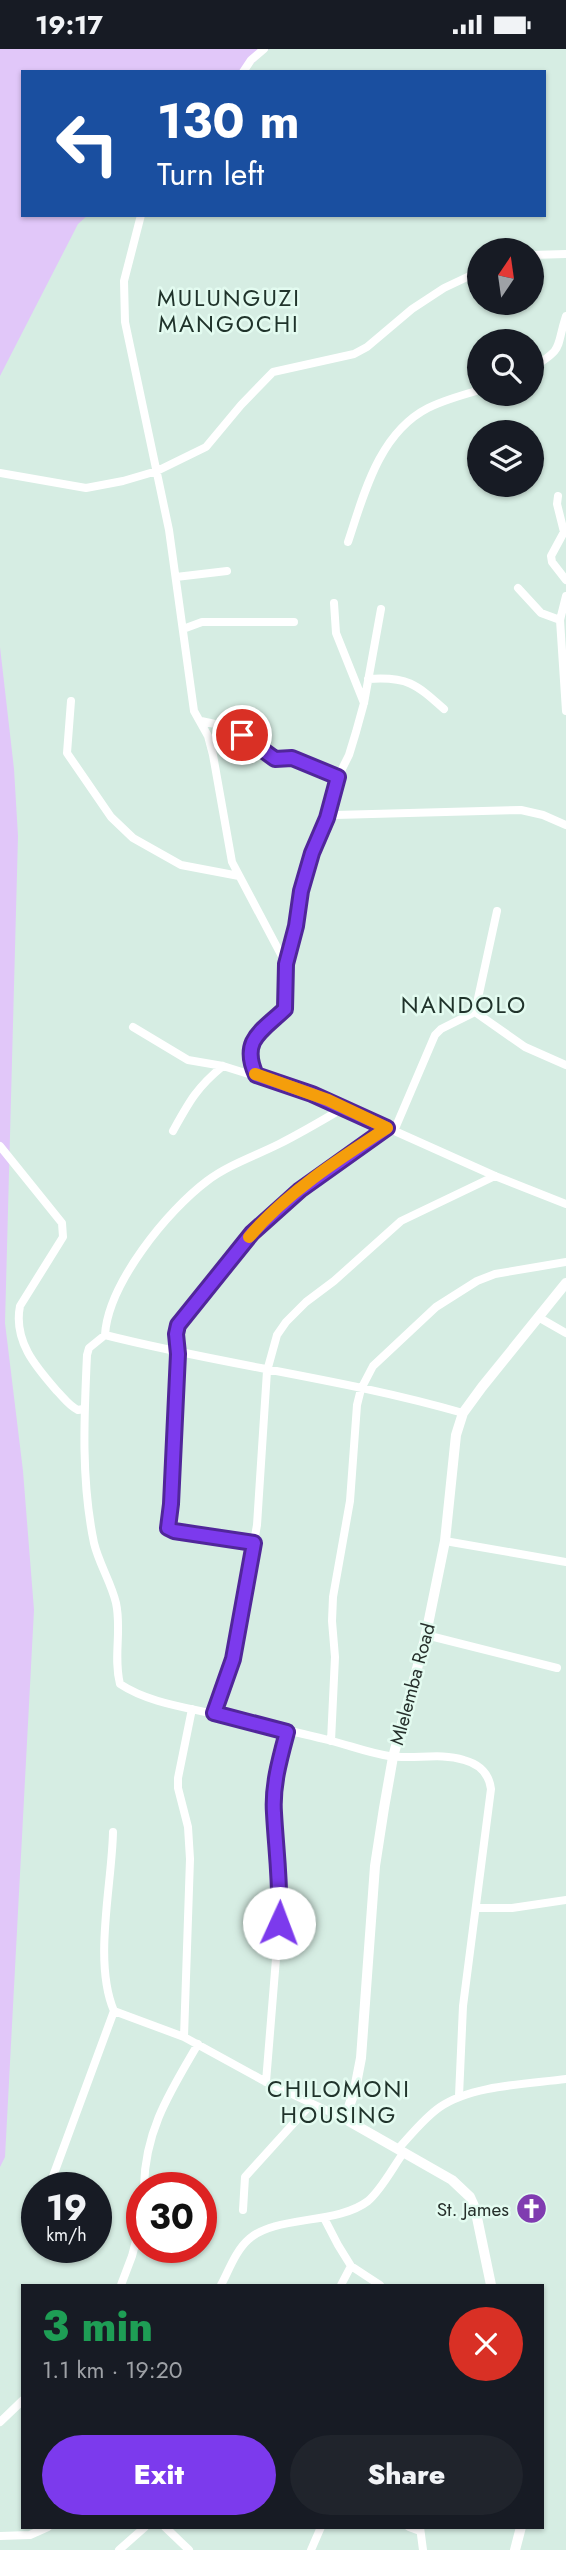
<!DOCTYPE html>
<html lang="en">
<head>
<meta charset="utf-8">
<style>
	:root { --surface:#171b24; --page:#20242c; --text:#f1f3f6; --muted:#9ea1a6; --accent:#7c3aed }
	body { margin:0; font-family:Jost,sans-serif; background:var(--page); color:var(--text); height:100vh; display:flex; flex-direction:column; font-size:26px; white-space:nowrap }
	* { box-sizing:border-box; margin:0 }
	p { font-size:23px; color:var(--muted) }
	.icon { flex:none; width:38px; height:38px; fill:none; stroke:currentColor; stroke-width:2; stroke-linecap:round; stroke-linejoin:round }
	.map { position:relative; flex:1; overflow:hidden }
	.drawer { position:absolute; left:21px; top:2235px; width:523px; height:245px; display:flex; flex-direction:column; background:var(--surface); border-radius:0px; box-shadow:0 2px 5px #0004 }
	.drawer>* { flex:none }
	.banner { position:absolute; left:21px; top:21px; width:525px; height:147px; border-radius:0px; box-shadow:0 2px 5px #0004; background:#1a4fa0; color:#fff; overflow:hidden }
	.needle { width:46px; rotate:13deg }
	.fabs { position:absolute; left:467px; top:189px; display:grid; gap:14px }
	.fabs a { display:grid; place-items:center; width:77px; height:77px; border-radius:50%; background:var(--surface); box-shadow:0 2px 5px #0004; font-size:35px }
	.speed { position:absolute; left:21px; top:2123px; display:flex; gap:14px; font-size:35px; font-weight:700; text-align:center }
	.speed>* { display:grid; place-content:center; width:91px; height:91px; border-radius:50%; background:var(--surface); box-shadow:0 2px 5px #0004; line-height:1 }
	.speed small { font-size:18px; font-weight:400 }
	.speed .limit { border:10px solid #d22; background:#fff; color:#111 }
	.pin { position:absolute; display:grid; place-items:center; width:60px; height:60px; color:#fff; margin:-30px; border:4px solid #fff; border-radius:50%; box-shadow:0 2px 7px #0007 }
	.me { position:absolute; width:77px; margin:-38px; rotate:2deg; stroke-linejoin:round; filter:drop-shadow(0 0 5px #0008) }
	.turn { display:flex; align-items:center; gap:24px; height:147px; padding:0 21px; font-size:32px }
	.turn .icon { width:91px; height:91px; stroke-width:2.5 }
	.turn b { display:block; font-size:49px; line-height:60px }
	.round { display:grid; place-items:center; flex:none; width:74px; height:74px; border-radius:37px; background:var(--page) }
	.head { display:flex; align-items:center; justify-content:space-between; height:119px; padding:0 21px }
	h1 { font-size:42px; font-weight:800; line-height:52px; color:#1e9e55 }
	.primary-button { display:flex; gap:14px; margin-top:auto; padding:14px 21px }
	.primary-button a { flex:1; height:80px; border-radius:42px; background:var(--accent); color:#fff; font-size:28px; font-weight:800; line-height:80px; text-align:center }
	.primary-button a+a { background:var(--page); color:var(--text) }
	.status { display:flex; justify-content:space-between; align-items:center; height:49px; padding:0 35px; background:var(--surface); direction:ltr }
	.status svg { height:19px; fill:currentColor }
	.map>svg:first-child { display:block }
</style>
</head>
<body>
<div class="status"><b>19:17</b><svg viewBox="0 0 49 12"><path d="M0 12V9h3v3zM5 12V6h3v6zM10 12V3h3v9zM15 12V0h3v12zM26 1h20v11H26zM47 4h2v5h-2z"/></svg></div>
<div class="map">
<svg width="566" height="2501" viewBox="0 0 566 2501">
	<rect width="100%" height="100%" fill="#d6ede3"/>
	<!-- green -->
	<path fill="#e1c7f9" d="M0 0H269L244 23H23V166H88L78 175 0 327Z
		M0 598 14 720 18 787 5 1274 23 1422 34 1561 5 2108 0 2118Z"/>
	<g fill="none" stroke-linecap="round" stroke-linejoin="round">
		<!-- minor -->
		<path stroke="#fff" stroke-width="8" d="M243 23 251 11 264 0
			M141 166 124 232 125 273 169 481 194 662 208 687 213 706 232 813 286 915
			M532 206 566 205
			M532 319C565 298 555 301 566 267
			M0 424 86 439 123 432 157 422 206 398 241 356 273 323 354 305 367 298 412 260 444 239 480 222
			M558 447 557 455 564 483 551 507 552 513 566 531
			M348 493C364 445 379 384 428 359 444 351 462 346 480 341
			M176 528 227 522
			M518 539 541 564 560 571
			M566 547 560 571 566 662
			M334 554 336 584 364 654
			M183 580 202 573H294
			M368 630C407 627 416 635 444 660
			M71 652 67 704 111 768 133 789 181 816 239 827
			M201 672 229 678 275 710 292 709 338 728
			M327 769 335 766 521 761 543 766 566 776
			M475 963 525 998 566 1016
			M133 978 188 1011 223 1017 312 1045 495 1127 566 1155
			M256 1026C239 991 262 982 285 960L286 915 296 877 301 842 312 804 327 769 338 728 349 706 356 683 364 654 381 560
			M173 1082C189 1053 197 1038 223 1017
			M394 1082 435 986 441 980 475 963 497 862
			M0 1097 62 1174 63 1188 20 1257C13 1292 36 1318 57 1342 64 1349 69 1357 78 1361L83 1360
			M538 1268 566 1284
			M105 1286C108 1235 167 1162 207 1132 228 1116 255 1107 279 1095 301 1084 323 1071 345 1058
			M445 1492 566 1513
			M254 1494 174 1482 168 1478 171 1455 178 1276 252 1184 276 1160 354 1100 387 1079
			M426 1586 557 1619
			M214 1664 233 1610 257 1476 267 1322 277 1286 286 1273 306 1253 334 1232 401 1172 495 1127
			M331 1692 335 1608 332 1572 333 1548 350 1452 357 1356 361 1340 373 1317 436 1258 477 1232 495 1225 566 1213
			M113 1783C112 1836 93 1913 114 1962L184 1988 266 2033 345 2070
			M477 1859H512L566 1851
			M184 1988 190 1810 188 1778 178 1739V1729L192 1660
			M266 2033 281 1848 274 1763 275 1738 287 1683
			M459 2047 463 1957 491 1740C489 1724 479 1715 464 1711 439 1703 414 1711 389 1707 369 1704 351 1697 332 1692 297 1683 262 1676 227 1668 192 1659 150 1655 120 1635 113 1608 122 1581 116 1554 111 1533 99 1515 94 1494 81 1432 84 1369 87 1306L89 1299 105 1286C223 1316 346 1330 463 1364
			M398 2100C411 2086 424 2069 440 2058 472 2036 528 2035 566 2030
			M49 2138 114 1962
			M144 2138C145 2081 170 2043 198 1995
			M243 2161 245 2128 311 2055
			M324 2169 338 2196 351 2217 380 2236
			M32 2190 37 2176
			M121 2236 132 2207 142 2169
			M221 2236C229 2221 236 2201 249 2190 276 2166 337 2176 368 2152 382 2140 393 2118 404 2103
			M341 2236 351 2217
			M0 2373 23 2351
			M165 2478 189 2501
			M409 2478 420 2482
			M420 2478 423 2501
			M0 2487 30 2486 48 2478
			M119 2501 145 2478
			M311 2501 321 2478"/>
		<!-- tertiary -->
		<path stroke="#fff" stroke-width="10" d="M491 2236 475 2159 470 2148 452 2131 345 2070 355 2040 361 2009 375 1817 384 1759 393 1708 425 1590 445 1492 456 1386 463 1364 482 1338 566 1234
			M515 2501 521 2478"/>
	</g>
	<g fill="none" stroke-linecap="round" stroke-linejoin="round">
		<defs>
			<path id="route" d="M242 686 275 710 292 709 338 728 327 769 312 804 301 842 296 877 286 915 285 960C262 982 240 991 256 1026L312 1045 387 1079 300 1141 252 1184 178 1276 176 1285 178 1305 171 1455 168 1479 174 1482 254 1494 233 1610 214 1664 287 1683C280 1709 272 1737 274 1764 276 1801 281 1837 279 1874"/>
		</defs>
		<!-- route casing -->
		<use href="#route" stroke="#51269a" stroke-width="18"/>
		<!-- route -->
		<use href="#route" stroke="#7c3aed" stroke-width="12"/>
		<!-- slow -->
		<path stroke="#f59e0b" stroke-width="12" d="M249 1188C286 1144 339 1110 387 1079L328 1051 255 1025"/>
	</g>
	<!-- icons -->
	<defs>
		<symbol id="church-disc" viewBox="-11 -11 22 22"><circle r="9.5" fill="#803cb0" stroke="#e3fbf0"/><path d="M-1.2-6h2.4v3.5h3.3v2.4h-3.3V6h-2.4V-.1h-3.3v-2.4h3.3Z" fill="#fff"/></symbol>
	</defs>
	<g fill-rule="evenodd">
		<use href="#church-disc" x="514" y="2142" width="35" height="35"/>
	</g>
	<g text-anchor="middle" stroke-width="5" stroke-linejoin="round" paint-order="stroke">
		<!-- street labels -->
		<g font-size="19" fill="#262f2b" stroke="#e3fbf0">
			<text transform="translate(412 1635) rotate(-75)" y="7">Mlelemba Road</text>
		</g>
		<!-- poi labels -->
		<g font-size="19" fill="#262f2b" stroke="#e3fbf0" text-anchor="end">
			<text x="509" y="2167">St. James</text>
		</g>
		<!-- quarter labels -->
		<g font-size="23" letter-spacing="2" fill="#20332b" stroke="#e3fbf0">
			<text x="229" y="257">MULUNGUZI<tspan x="229" dy="26">MANGOCHI</tspan></text>
			<text x="464" y="964">NANDOLO</text>
			<text x="339" y="2048">CHILOMONI<tspan x="339" dy="26">HOUSING</tspan></text>
		</g>
	</g>
</svg>
<div class="fabs">
<a><svg class="needle" viewBox="-14 -14 28 28"><path d="M0-13l5 13h-10z" fill="#e53935"/><path d="M0 13l5-13h-10z" fill="#9ea1a6"/></svg></a>
<a><svg class="icon" aria-label="search" viewBox="0 0 24 24"><circle cx="10" cy="10" r="6"/><path d="M15 15l6 6"/></svg></a>
<a><svg class="icon" aria-label="layers" viewBox="0 0 24 24"><path d="M12 4l9 5-9 5-9-5zM3 14l9 5 9-5"/></svg></a>
</div>
<div class="speed"><div>19<small>km/h</small></div><div class="limit">30</div></div>
<div class="pin" style="left:242px;top:686px;background:#d93025"><svg class="icon" aria-label="arrive" viewBox="0 0 24 24"><path d="M6 21V4h12l-3 4 3 4H6"/></svg></div>
<svg class="me" style="left:279px;top:1874px" viewBox="-20 -20 40 40"><circle r="19" fill="#fff"/><path d="M0-13L10 11 0 6-10 11z" fill="#7c3aed"/></svg>
<div class="banner">
<div class="turn"><svg class="icon" aria-label="left" viewBox="0 0 24 24"><path d="M17 20v-9H6M10 6l-5 5 5 5"/></svg><div><b>130 m</b>Turn left</div></div>
</div>
<section class="drawer">
<div class="head"><div><h1>3 min</h1><p>1.1 km · 19:20</p></div><a class="round" style="background:#d93025;color:#fff"><svg class="icon" aria-label="close" viewBox="0 0 24 24"><path d="M6 6l12 12M18 6L6 18"/></svg></a></div>
<div class="primary-button"><a>Exit</a><a>Share</a></div>
</section>
</div>
</body>
</html>
